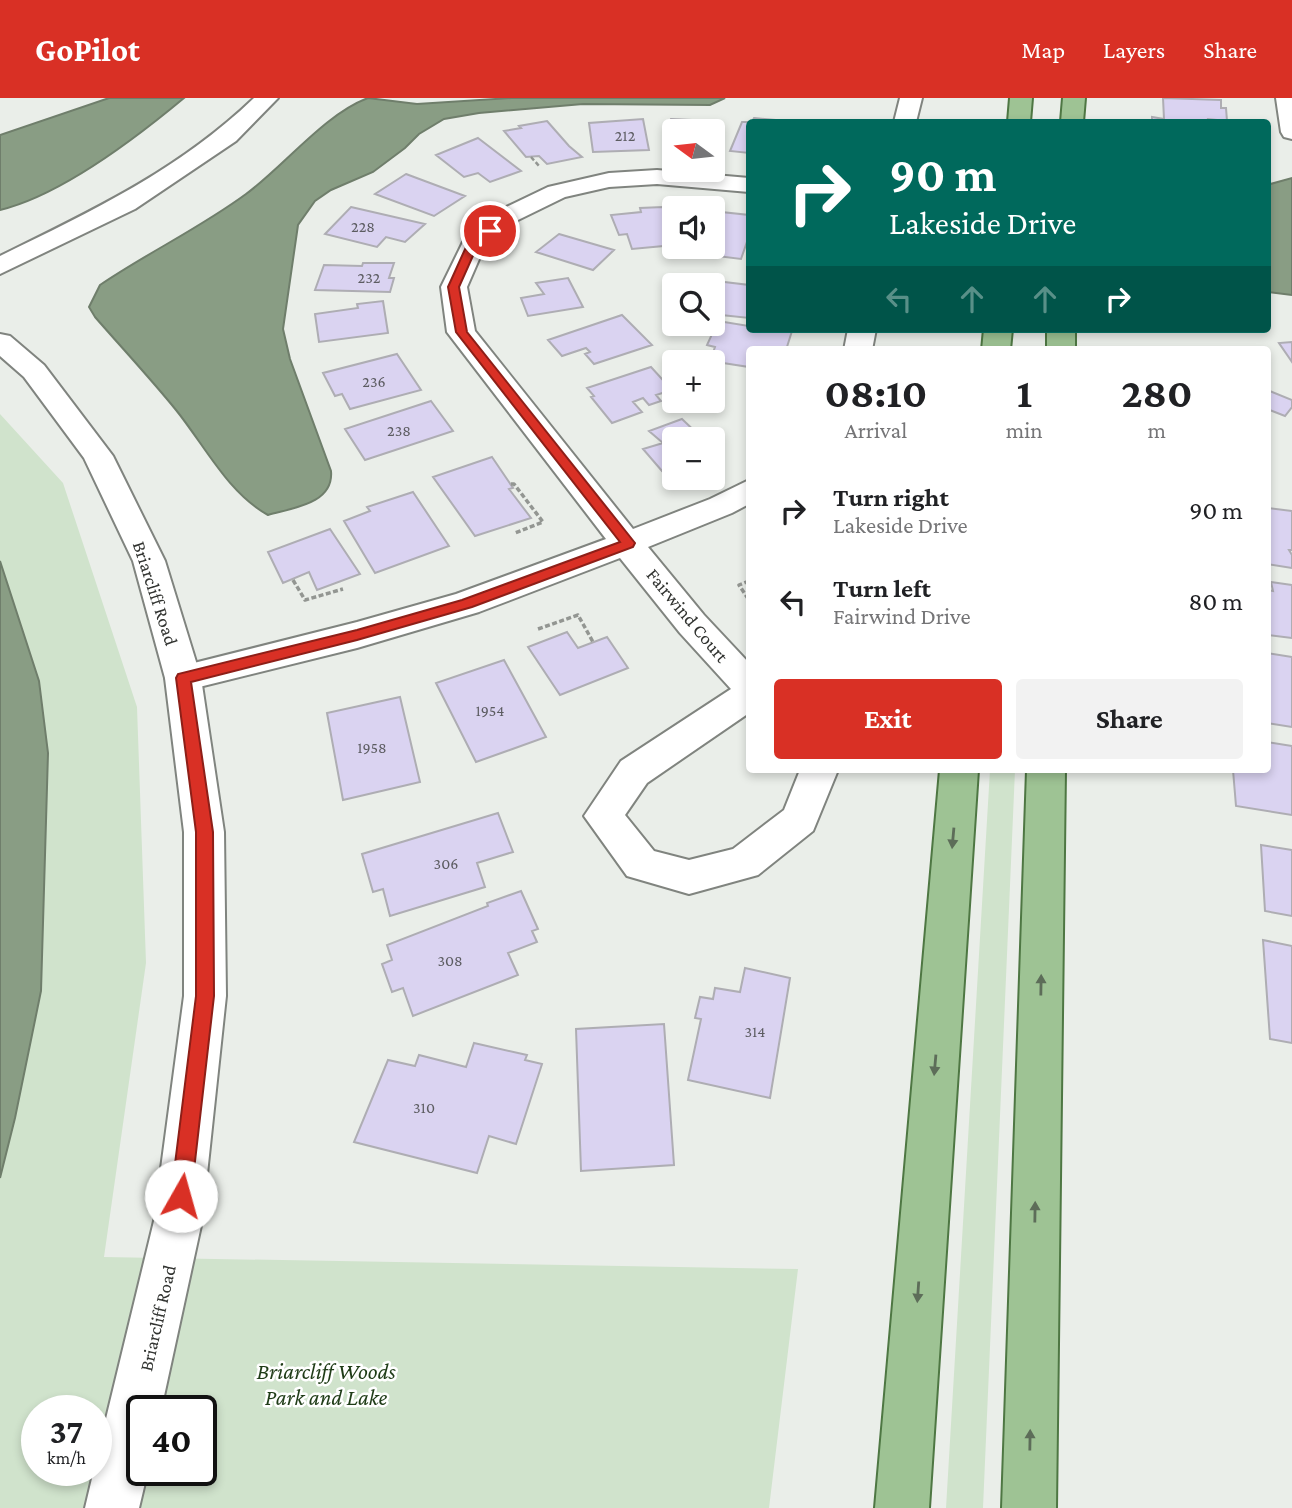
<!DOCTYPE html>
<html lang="en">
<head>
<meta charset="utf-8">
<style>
	:root { --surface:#fff; --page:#f2f2f2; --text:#202124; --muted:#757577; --accent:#d93025 }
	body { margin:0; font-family:"Crimson Pro",serif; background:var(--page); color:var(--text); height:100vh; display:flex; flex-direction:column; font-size:26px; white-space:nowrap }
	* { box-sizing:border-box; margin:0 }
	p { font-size:23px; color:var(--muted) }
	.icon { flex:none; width:38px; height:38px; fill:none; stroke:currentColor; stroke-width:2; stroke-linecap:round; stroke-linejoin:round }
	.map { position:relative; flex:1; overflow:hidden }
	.drawer { position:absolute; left:746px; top:248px; width:525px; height:427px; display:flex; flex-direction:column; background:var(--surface); border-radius:7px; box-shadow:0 4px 10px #0003 }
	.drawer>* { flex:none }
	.banner { position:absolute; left:746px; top:21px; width:525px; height:214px; border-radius:7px; box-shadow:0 4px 10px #0003; background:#00695c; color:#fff; overflow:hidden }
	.needle { width:46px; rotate:285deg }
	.buttons { position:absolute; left:662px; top:21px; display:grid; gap:14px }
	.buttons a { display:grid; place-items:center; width:63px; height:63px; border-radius:7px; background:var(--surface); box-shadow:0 4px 10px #0003; font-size:35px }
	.speed { position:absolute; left:21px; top:1297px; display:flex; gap:14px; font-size:35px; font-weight:700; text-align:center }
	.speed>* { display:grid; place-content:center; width:91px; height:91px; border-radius:50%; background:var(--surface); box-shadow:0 4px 10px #0003; line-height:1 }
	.speed small { font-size:18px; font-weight:400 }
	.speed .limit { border:4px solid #111; border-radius:10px; background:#fff; color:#111 }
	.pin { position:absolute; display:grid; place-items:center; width:60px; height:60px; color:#fff; margin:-30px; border:4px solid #fff; border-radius:50%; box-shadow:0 2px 7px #0007 }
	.me { position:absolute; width:77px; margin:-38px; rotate:7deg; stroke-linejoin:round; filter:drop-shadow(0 0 5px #0008) }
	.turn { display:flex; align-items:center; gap:24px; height:147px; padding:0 28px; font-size:32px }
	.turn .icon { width:91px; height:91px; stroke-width:2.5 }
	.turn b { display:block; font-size:49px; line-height:60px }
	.lanes { display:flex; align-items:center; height:66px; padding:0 28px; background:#0003; justify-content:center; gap:35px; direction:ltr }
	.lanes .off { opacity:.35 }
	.eta { display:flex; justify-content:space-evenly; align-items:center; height:119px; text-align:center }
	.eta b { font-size:42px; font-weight:700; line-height:49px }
	.primary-button { display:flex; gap:14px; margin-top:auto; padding:14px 28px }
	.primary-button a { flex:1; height:80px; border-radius:7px; background:var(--accent); color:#fff; font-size:28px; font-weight:700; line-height:80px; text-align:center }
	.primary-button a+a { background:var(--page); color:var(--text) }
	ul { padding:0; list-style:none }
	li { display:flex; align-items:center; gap:21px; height:91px; padding:0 28px }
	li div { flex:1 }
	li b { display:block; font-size:26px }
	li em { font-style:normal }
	header { display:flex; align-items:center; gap:42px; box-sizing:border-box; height:98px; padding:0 35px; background:var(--accent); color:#fff }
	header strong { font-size:33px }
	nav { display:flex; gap:38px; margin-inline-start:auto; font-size:24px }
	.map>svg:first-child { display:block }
</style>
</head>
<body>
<header>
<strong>GoPilot</strong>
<nav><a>Map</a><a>Layers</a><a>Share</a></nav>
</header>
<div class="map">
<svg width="1292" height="1410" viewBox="0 0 1292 1410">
	<rect width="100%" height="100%" fill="#eaeee9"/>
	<!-- green -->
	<path fill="#d0e3cc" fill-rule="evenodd" d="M0 316 63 385 137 609 146 865 104 1159 798 1171 769 1410H0ZM37 1312H96V1372H37ZM142 1312H201V1372H142Z
		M990 672H1015L983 1410H946Z"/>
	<!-- water -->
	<path fill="#899d84" stroke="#6f7e6b" stroke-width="2" d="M109 0H184C136 40 62 97 0 112V37Z
		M368 0 417 6 511 0H725L710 7 583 6 479 15 444 21 419 36 405 50 373 74 331 92 315 103 298 127 283 231 290 261 331 373C334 406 292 410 268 417 228 395 205 348 176 312 150 280 122 250 95 219L89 209 100 187C147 155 200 130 246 96 283 69 326 15 368 0Z
		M1292 80V197L1267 194V87Z
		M0 463 39 583 48 655 41 893 15 1020 0 1080Z"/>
	<!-- building -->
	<path fill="#dad3f1" stroke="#aeadb3" stroke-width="2" d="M1163 0 1221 2V10H1226L1227 23 1207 21 1212 24H1152V19L1164 21Z
		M754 20 787 23 752 24Z
		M643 21 649 52 593 54 589 25Z
		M671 21 712 23 710 33H674V51L665 50Z
		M547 23 569 48 582 59 547 66 539 58 526 59 504 33 521 30 519 28Z
		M742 24H750L749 55 730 53Z
		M478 40 521 73 490 84 478 75 464 79 436 57Z
		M406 76 465 98 434 118 375 96Z
		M351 109 425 126 405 144 386 139 377 149 325 136Z
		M663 109 674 135V147L632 151 627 136 619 137 611 117 641 114 640 110Z
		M712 113 749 117V138L741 161 693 155 696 149H712Z
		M559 136 614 152 593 172 536 154Z
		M363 165H394L389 180H394L390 194 315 192 324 167 362 168Z
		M568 180 583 209 528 218 521 200 544 196 536 185Z
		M716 183 749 187V220L712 216V191Z
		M383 203 388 235 319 244 315 216 358 210 357 206Z
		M622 217 652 247 594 266 585 256 590 254 586 250 562 258 548 242Z
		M718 223 749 228V231L792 233 786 252H749V269L710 263 715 249 707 247Z
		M1292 244V264L1279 245Z
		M397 256 421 292 350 311 342 296 335 298 323 275Z
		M651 269 672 292 656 297 661 303 649 307 643 300 633 304 642 314 612 325 591 299 594 298 587 290Z
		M1267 292 1292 302V309L1285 318 1267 311Z
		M431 303 453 333 365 362 345 331Z
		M682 321 703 341H674V369L662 373 643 351 663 345 649 333Z
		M492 359 513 390 509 391 531 420 475 438 433 379Z
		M413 394 449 448 375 475 344 423 370 413 367 409Z
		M1267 410 1292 413V452H1289L1292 457V470L1267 466Z
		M330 431 360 476 317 492 309 474 283 485 268 454Z
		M1271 484 1292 487V540L1267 537V492L1273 493Z
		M567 534 578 550 607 539 628 570 560 597 528 549Z
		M1267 555 1292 559V629L1267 625Z
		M504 562 546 639 476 664 436 585Z
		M400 599 420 684 343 702 327 615Z
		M1267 644 1292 648V717L1236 708 1233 672H1267Z
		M498 715 513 754 477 765 485 789 390 818 383 791 373 794 362 756Z
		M1261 747 1292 752V818L1265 813Z
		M521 793 538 831 532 833 537 844 508 855 518 877 413 918 403 890 392 894 382 866 392 862 387 847 488 808 487 805Z
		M1263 842 1292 848V945L1270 941Z
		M745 870 790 880 770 1000 688 982 701 921 695 920 700 899 713 901 715 890 740 894Z
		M664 926 674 1067 581 1073 576 931Z
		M474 945 527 957 525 962 542 966 516 1046 489 1038 477 1075 354 1044 388 962 415 968 419 957 466 969Z"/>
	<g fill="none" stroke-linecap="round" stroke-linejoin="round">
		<defs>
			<path id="minor" d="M254 0H278L236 43 135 111 0 176V158C92 113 179 72 254 0Z
				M900 0H922L916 24H894Z
				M1276 0H1292V41L1284 39 1281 34Z
				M657 72 749 80V94L657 86 609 89 565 99 518 122 483 152 467 189 475 233 633 431 710 401 749 382V406L732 415 648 449 704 517 749 565V615L647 685 625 717 654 753 689 762 733 751 784 712 800 672H838L813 733 758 777 689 796 627 778 584 718 621 663 731 591 680 535 620 460 479 514 357 550 183 593 170 589 165 580 170 571 357 524 456 496 606 441 447 234 441 189 463 144 500 112 548 89 609 75Z
				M848 231H876L872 252H844Z"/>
			<path id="tertiary" d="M0 236 10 238 44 267 113 358 165 463 201 580 224 734 226 898 202 1123 161 1312H142V1372H148L139 1410H85L94 1372H96V1362L154 1123 184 898V734L165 580 133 463 84 360 24 279 0 258Z"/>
			<path id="primary" d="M1010 0H1032L1030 24H1008Z
				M1063 0H1085L1083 24H1061Z
				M984 231H1012L1010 252H982Z
				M1047 231H1075V252H1047Z
				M940 672H978L929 1410H875Z
				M1027 672H1065L1056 1410H1002Z"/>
		</defs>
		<!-- minor casing -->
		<use href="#minor" stroke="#80847f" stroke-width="4"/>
		<!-- tertiary casing -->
		<use href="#tertiary" stroke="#80847f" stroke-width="4"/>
		<!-- primary casing -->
		<use href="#primary" stroke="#4e7743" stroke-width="4"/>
		<!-- path-far1 -->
		<path stroke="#939692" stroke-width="2.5" stroke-dasharray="4.5 2.5" stroke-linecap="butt" d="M531 59 540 69"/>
		<!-- path -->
		<path stroke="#939692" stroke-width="3.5" stroke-dasharray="5 2.5" stroke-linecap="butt" d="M511 386H514L543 424 515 435
			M293 482 305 502 343 491
			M749 483 739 487 749 502
			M538 531 578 517 593 544"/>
		<!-- minor -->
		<use href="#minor" fill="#fff" fill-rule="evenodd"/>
		<!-- tertiary -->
		<use href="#tertiary" fill="#fff" fill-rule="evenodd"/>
		<!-- primary -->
		<use href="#primary" fill="#9ec394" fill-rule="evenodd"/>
	</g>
	<!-- one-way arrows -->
	<defs><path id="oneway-solid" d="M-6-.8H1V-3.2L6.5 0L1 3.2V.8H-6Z" transform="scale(1.75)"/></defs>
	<g fill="#5d6d59">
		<use href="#oneway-solid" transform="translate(953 740) rotate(95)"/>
		<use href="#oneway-solid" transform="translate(1041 887) rotate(-89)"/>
		<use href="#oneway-solid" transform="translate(935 967) rotate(95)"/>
		<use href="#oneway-solid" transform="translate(1035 1114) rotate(-89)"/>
		<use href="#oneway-solid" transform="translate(918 1194) rotate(94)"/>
		<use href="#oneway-solid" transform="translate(1030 1342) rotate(-89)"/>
	</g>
	<!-- route -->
	<path fill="#d93025" stroke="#8d1f18" stroke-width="2" d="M486 131 495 133 476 151 459 189 467 234 635 445 633 449 472 509 357 542 191 584 213 734 214 898 191 1098 188 1105 181 1108 174 1105 171 1098 196 898V734L176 580 178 576 357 532 462 502 620 444 456 234 448 189 466 149Z"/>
	<g text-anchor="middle" stroke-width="5" stroke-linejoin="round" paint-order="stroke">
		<!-- number labels -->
		<g font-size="16" fill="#5c5c61">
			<text x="625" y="43">212</text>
			<text x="363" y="134">228</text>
			<text x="369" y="185">232</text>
			<text x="374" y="289">236</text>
			<text x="399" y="338">238</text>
			<text x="490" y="618">1954</text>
			<text x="372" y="655">1958</text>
			<text x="446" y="771">306</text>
			<text x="450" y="868">308</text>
			<text x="755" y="939">314</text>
			<text x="424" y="1015">310</text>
		</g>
		<!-- street labels -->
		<g font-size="19" fill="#323431" stroke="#fff">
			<text transform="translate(156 495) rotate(72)" y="7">Briarcliff Road</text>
			<text transform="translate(688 517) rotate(50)" y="7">Fairwind Court</text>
			<text transform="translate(157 1220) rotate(-77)" y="7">Briarcliff Road</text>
		</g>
		<!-- near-park labels -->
		<g font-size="23" font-style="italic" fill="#1f3c17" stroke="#fff">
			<text x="326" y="1281">Briarcliff Woods<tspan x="326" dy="26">Park and Lake</tspan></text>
		</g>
	</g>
</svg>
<div class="buttons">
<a><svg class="needle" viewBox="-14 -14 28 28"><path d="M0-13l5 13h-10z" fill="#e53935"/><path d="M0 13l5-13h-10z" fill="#757577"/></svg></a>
<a><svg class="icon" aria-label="sound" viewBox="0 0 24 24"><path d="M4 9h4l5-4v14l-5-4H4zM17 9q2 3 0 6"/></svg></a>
<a><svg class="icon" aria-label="search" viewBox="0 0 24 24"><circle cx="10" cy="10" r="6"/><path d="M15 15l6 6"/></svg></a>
<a>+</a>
<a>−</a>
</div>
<div class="speed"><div>37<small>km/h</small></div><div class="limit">40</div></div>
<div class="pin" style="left:490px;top:133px;background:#d93025"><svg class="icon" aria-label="arrive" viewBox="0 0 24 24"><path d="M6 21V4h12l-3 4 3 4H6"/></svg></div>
<svg class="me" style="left:181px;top:1098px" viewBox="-20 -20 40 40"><circle r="19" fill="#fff"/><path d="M0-13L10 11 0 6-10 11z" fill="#d93025"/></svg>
<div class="banner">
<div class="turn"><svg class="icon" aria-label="right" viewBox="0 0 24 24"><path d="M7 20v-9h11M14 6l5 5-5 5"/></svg><div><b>90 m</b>Lakeside Drive</div></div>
<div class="lanes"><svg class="icon off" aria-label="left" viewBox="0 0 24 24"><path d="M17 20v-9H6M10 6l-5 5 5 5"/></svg><svg class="icon off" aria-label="ahead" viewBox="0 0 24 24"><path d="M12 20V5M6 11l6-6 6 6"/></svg><svg class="icon off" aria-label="ahead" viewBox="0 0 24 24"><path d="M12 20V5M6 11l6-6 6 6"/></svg><svg class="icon" aria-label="right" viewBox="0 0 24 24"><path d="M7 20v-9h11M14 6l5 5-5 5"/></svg></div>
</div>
<section class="drawer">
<div class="eta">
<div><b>08:10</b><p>Arrival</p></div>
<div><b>1</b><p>min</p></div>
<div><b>280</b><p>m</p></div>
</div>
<ul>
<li><svg class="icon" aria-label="right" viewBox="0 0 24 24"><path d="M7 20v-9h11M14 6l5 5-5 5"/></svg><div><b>Turn right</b><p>Lakeside Drive</p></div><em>90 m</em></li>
<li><svg class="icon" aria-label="left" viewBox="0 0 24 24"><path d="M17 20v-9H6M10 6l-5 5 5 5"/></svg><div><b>Turn left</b><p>Fairwind Drive</p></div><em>80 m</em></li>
</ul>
<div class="primary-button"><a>Exit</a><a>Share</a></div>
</section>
</div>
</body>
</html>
